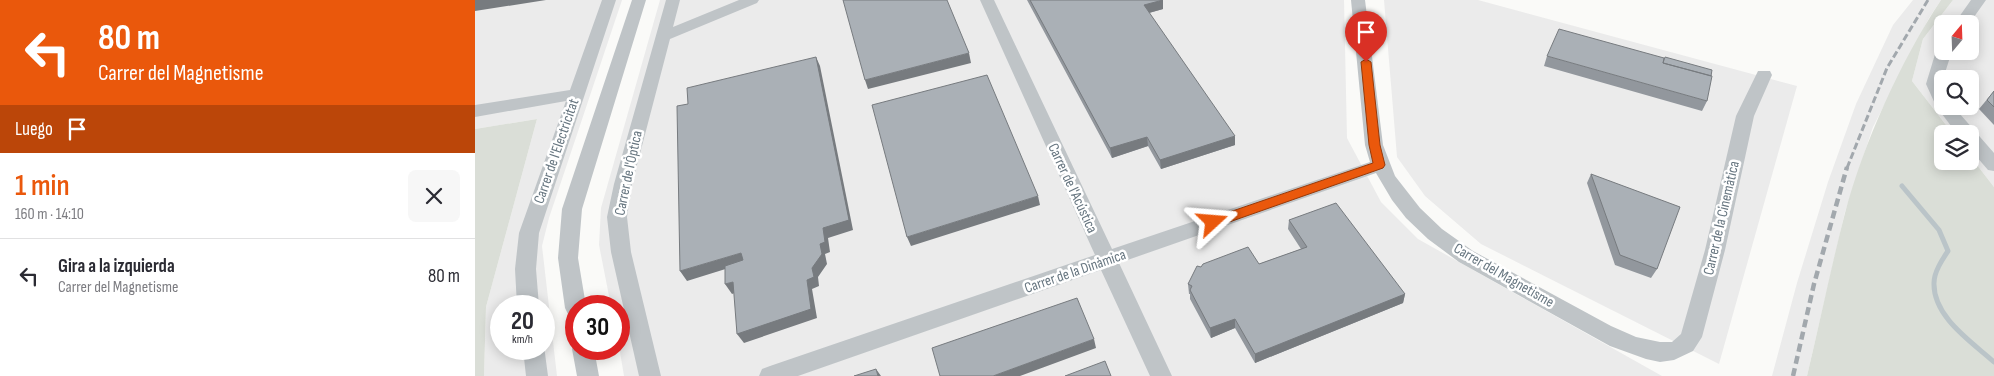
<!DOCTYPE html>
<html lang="es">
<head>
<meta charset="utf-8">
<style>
	:root { --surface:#fff; --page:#f7f7f7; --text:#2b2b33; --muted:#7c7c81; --line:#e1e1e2; --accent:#ea580c }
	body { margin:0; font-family:"Sofia Sans Condensed",sans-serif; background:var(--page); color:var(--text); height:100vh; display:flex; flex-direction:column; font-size:19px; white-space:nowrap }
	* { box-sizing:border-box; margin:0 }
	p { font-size:16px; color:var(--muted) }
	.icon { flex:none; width:28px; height:28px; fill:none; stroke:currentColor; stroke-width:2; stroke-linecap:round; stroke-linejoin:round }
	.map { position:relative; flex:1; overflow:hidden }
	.panel { display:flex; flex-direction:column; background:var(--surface); width:475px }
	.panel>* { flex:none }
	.hud { background:#ea580c; color:#fff; overflow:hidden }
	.needle { width:32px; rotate:19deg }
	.controls { position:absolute; left:1459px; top:15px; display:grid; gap:10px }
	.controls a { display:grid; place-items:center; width:45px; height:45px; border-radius:8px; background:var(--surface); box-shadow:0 2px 12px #0003; font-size:25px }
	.speed { position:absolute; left:15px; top:295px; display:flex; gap:10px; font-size:25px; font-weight:700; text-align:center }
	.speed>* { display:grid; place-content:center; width:65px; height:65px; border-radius:50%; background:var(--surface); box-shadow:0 2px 12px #0003; line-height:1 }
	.speed small { font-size:12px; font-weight:400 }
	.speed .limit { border:8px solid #d22; background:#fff; color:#111 }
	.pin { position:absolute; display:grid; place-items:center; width:42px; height:42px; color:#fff; margin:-51px -21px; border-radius:50% 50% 50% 0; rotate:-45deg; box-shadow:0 0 5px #0007 }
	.pin .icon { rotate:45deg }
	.me { position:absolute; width:55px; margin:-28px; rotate:71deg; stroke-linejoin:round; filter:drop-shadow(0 0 4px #0008) }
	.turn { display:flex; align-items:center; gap:18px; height:105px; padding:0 15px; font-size:22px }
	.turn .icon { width:65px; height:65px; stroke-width:2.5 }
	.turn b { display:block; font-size:35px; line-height:42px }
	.then { display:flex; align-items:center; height:48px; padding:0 15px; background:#0003; gap:10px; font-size:19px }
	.round { display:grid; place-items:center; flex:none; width:52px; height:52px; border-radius:8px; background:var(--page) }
	.summary { display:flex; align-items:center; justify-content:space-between; height:85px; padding:0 15px }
	h1 { font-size:30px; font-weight:600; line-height:38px; color:var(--accent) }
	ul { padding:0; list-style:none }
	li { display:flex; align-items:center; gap:15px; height:75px; padding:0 15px; border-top:1px solid var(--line) }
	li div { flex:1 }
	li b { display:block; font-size:19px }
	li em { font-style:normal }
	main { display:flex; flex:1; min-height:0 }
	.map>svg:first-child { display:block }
</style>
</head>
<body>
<main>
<section class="panel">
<div class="hud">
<div class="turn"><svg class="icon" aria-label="left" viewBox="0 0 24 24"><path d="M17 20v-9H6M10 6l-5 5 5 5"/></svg><div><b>80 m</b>Carrer del Magnetisme</div></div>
<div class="then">Luego<svg class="icon" aria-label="arrive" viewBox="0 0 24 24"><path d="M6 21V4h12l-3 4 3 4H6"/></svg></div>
</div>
<div class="summary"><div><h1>1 min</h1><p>160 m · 14:10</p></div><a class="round"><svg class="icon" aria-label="close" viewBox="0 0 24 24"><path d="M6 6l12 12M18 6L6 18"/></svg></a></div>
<ul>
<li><svg class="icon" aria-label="left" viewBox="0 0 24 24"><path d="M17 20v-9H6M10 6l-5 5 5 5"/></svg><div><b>Gira a la izquierda</b><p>Carrer del Magnetisme</p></div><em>80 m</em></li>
</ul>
</section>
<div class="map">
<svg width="1519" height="376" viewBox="0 0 1519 376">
	<rect width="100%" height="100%" fill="#fafaf8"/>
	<!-- built -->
	<path fill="#ebebeb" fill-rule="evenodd" d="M0 0H147L74 218 67 246 82 376H9L11 307 62 119 0 129ZM26 306H69V349H26Z
		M185 0H869L872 138 906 202 943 239 1187 376H149L144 346V306H136L124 245 126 208Z
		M909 0H1003L1322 86 1244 364 1006 244 950 196 922 157Z
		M1438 0H1466L1454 18 1398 127 1370 212 1332 376H1297L1322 283 1353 182 1381 104 1418 25Z
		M1478 0H1519V187L1495 156V134H1478L1437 81 1448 39ZM1468 24H1495V51H1468ZM1468 79H1495V106H1468Z"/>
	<!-- green -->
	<path fill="#daded7" d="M1466 0H1478L1448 39 1437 81 1478 134H1468V161H1495V156L1519 187V376H1332C1345 322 1356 267 1370 213 1389 142 1425 62 1466 0Z
		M62 119 11 307 9 376H0V129Z"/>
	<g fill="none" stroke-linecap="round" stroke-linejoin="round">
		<!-- stream -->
		<path stroke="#bac4c8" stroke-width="5" d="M1427 186 1464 230 1473 251C1467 260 1459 272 1459 283 1458 317 1497 342 1519 362"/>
		<!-- minor -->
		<path fill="#bfc4c7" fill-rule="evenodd" d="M127 0H141L64 233 61 269 64 306H42L40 269 44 233 91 101 0 117V105L95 90Z
			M157 0H171L107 209 103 258 111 306H101V317L93 314 90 308 83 258 87 209Z
			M191 0H205L198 27 264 0H284L282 3 195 39 157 184 152 217 156 252 186 376H164L136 252 132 217 139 184Z
			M505 0H519L637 249 895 162 890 145 876 0H890L908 145 920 176 945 208 967 229 998 251 1136 326 1161 337 1185 342H1197L1206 334 1230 250 1261 116 1283 71H1295L1297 75 1279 116 1250 250 1227 337 1218 351 1199 360 1185 362 1171 359 1135 346 984 262 953 239 931 218 917 200 901 173 644 263 697 376H675L626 270 323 376H284L287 369 295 366 620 255Z
			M1496 0H1511L1494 24H1479Z
			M1468 47V51H1477L1468 79V106H1478L1519 153V171L1513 170 1495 149V134H1482L1461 106 1451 84 1461 51Z
			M100 342 101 349H119L124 376H102L97 349Z
			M69 346 73 376H51L48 349H69Z"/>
		<!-- rail-far1 -->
		<path stroke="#a2a8ad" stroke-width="3" stroke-dasharray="7 3" stroke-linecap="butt" d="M1372 168 1412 68 1453 0"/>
		<!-- rail -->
		<path stroke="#a2a8ad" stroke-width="4.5" stroke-dasharray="8 4.5" stroke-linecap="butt" d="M1318 376 1339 284 1372 167"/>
	</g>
	<!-- wall -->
	<path fill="#92979d" d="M552 0H688V9L674 13 760 145 686 169 673 146 637 158Z
		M1072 56 1232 101 1227 111 1069 66Z
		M1519 91V125L1504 109Z
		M1116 174 1182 269 1176 278 1140 265 1112 183Z
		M814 220 930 294 928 303 780 363 760 328 736 338 715 299V294H714L713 284 726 267 784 264 826 249 813 229Z"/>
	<!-- shaded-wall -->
	<path fill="#777b7f" d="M0 0H71L0 11Z
		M688 0V9L670 14 669 5Z
		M494 53 496 63 393 89 390 80Z
		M341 57 345 66 378 230 353 238 355 252 350 254 352 264 343 277 344 286 337 289 342 318 269 343 262 334 332 280 337 268 345 244 348 228Z
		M760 136V145L686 169 685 160Z
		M672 137 673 146 637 158 635 148Z
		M563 196 565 205 436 246 432 237Z
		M266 253 273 262 212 281 205 271Z
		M258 282 265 291 257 294 250 284Z
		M930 294 928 303 780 363V354Z
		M760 319V328L736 338 735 328Z
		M619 339 621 348 545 376H518Z
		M401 369 406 376H403Z"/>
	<!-- building -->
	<path fill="#aab0b6" stroke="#777b7f" d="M368 0H472L494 53 390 80Z
		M555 0H688L669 5 760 136 685 160 672 137 635 148Z
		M1084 29 1189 58 1188 63 1237 76 1232 101 1072 56Z
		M341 57 374 220 348 228 350 242 345 244 347 254 337 268 339 277 332 280 336 309 262 334 258 282 250 284V266L268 260 266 253 205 271 202 106 213 104 212 88Z
		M1190 57 1237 70 1236 76 1188 63Z
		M512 75 563 196 432 237 397 105Z
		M1519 91V107L1512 100Z
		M1116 174 1205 207 1182 269 1145 255Z
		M861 203 930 294 780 354 760 319 735 328 715 290 717 286 713 284 722 266 726 267 728 264 773 247 784 264 832 247 814 220Z
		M602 298 619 339 518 376H465L457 348Z
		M630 361 636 376H590Z
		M401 369 403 376H379Z"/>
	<!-- route -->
	<path fill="#ea580c" stroke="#983908" d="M891 59 896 62 905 145 910 165 908 168 743 226H734L732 222 734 219 898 163 894 145 886 62Z"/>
	<g text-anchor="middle" stroke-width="5" stroke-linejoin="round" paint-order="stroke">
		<!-- street labels -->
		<g font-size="15" fill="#677680" stroke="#fff">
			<text transform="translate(81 151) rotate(-71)" y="5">Carrer de l'Electricitat</text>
			<text transform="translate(153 173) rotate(-78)" y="5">Carrer de l'Òptica</text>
			<text transform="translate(598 188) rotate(65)" y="5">Carrer de l'Acústica</text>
			<text transform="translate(1246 218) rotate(-77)" y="5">Carrer de la Cinemàtica</text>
			<text transform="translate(600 271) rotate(-19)" y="5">Carrer de la Dinàmica</text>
			<text transform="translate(1029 275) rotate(30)" y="5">Carrer del Magnetisme</text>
		</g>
	</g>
</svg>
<div class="controls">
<a><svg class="needle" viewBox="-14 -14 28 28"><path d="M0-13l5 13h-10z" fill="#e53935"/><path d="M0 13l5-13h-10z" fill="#7c7c81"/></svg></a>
<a><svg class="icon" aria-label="search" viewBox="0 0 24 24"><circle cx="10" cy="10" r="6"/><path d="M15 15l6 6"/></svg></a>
<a><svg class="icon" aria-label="layers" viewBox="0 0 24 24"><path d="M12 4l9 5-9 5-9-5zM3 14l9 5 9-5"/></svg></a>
</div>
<div class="speed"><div>20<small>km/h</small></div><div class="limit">30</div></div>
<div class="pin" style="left:891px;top:62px;background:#d93025"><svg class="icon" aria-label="arrive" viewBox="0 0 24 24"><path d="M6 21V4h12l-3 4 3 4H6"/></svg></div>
<svg class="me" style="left:738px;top:222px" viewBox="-20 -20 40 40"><path d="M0-17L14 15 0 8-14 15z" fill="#ea580c" stroke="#fff" stroke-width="4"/></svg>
</div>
</main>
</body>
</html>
